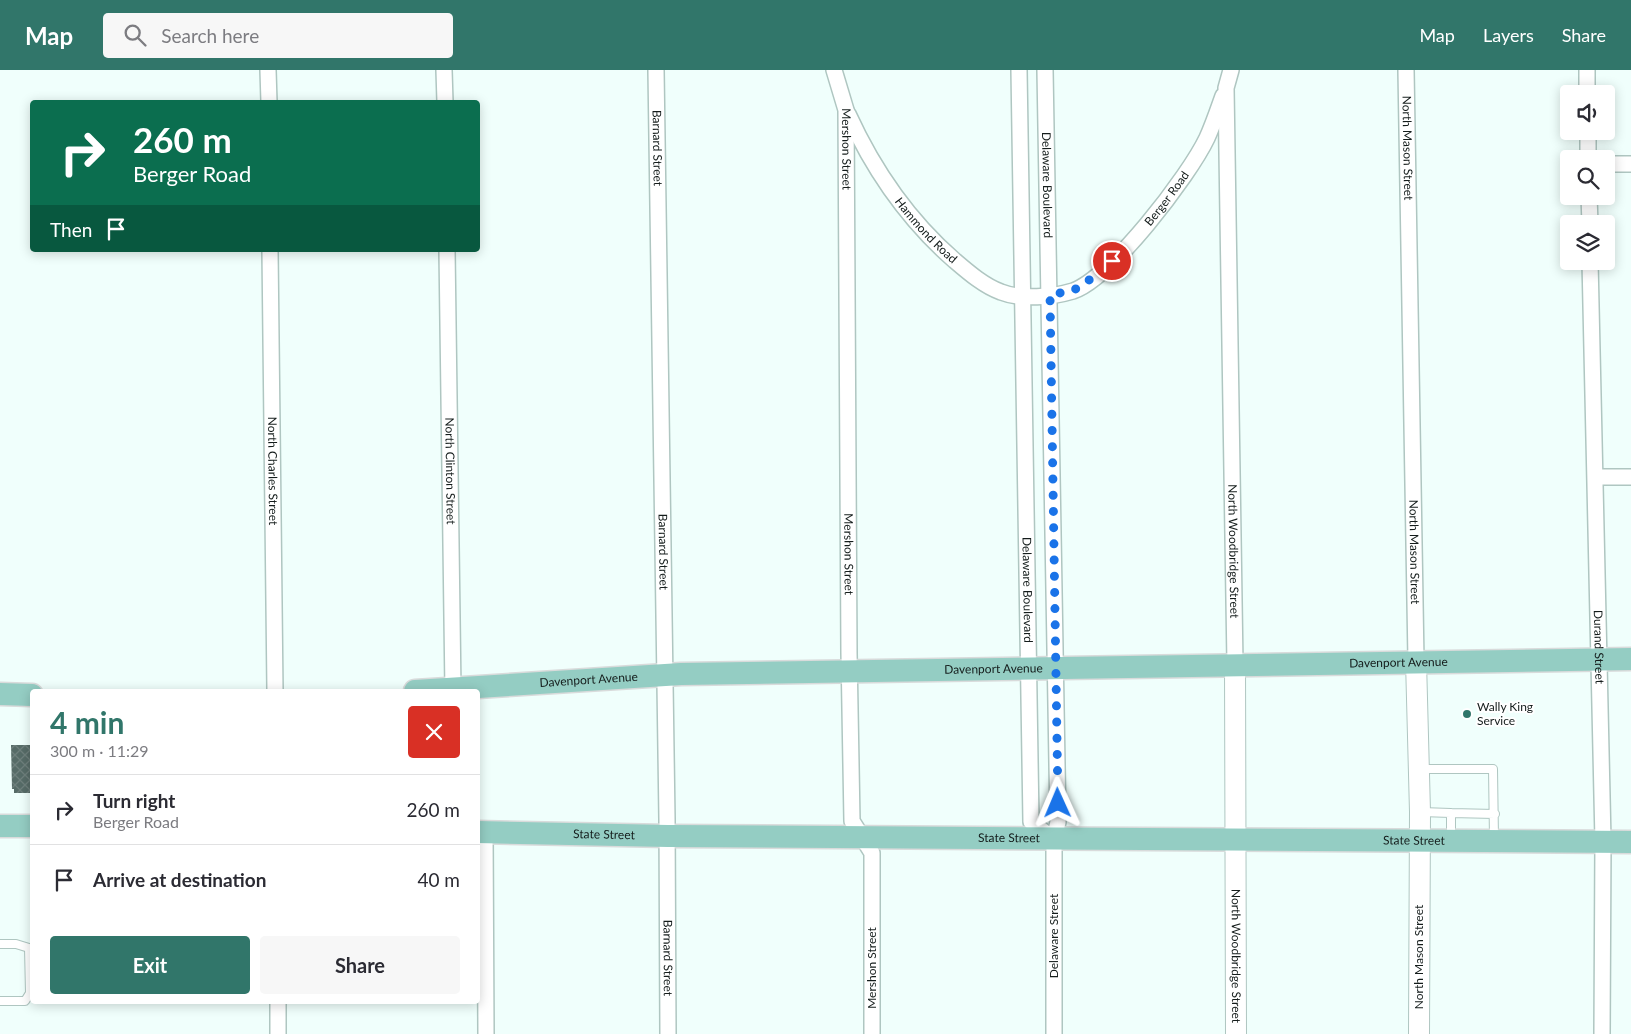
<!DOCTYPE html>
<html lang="en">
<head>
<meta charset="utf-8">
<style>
	:root { --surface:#fff; --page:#f7f7f7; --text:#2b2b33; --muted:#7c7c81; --line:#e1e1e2; --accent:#31766a }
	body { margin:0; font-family:Lato,sans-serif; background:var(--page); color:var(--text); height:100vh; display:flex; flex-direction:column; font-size:19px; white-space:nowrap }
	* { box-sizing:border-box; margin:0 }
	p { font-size:16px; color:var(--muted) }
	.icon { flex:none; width:28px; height:28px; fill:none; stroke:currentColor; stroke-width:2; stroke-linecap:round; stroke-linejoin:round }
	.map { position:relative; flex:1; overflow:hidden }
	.side { position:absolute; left:30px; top:619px; width:450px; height:315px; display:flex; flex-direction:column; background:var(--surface); border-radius:5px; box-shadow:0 2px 12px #0003 }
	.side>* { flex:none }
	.top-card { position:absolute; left:30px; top:30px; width:450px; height:152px; border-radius:5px; box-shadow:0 2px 12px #0003; background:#0b6e4f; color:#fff; overflow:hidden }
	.fabs { position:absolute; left:1560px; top:15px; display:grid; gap:10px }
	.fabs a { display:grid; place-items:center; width:55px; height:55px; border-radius:5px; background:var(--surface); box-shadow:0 2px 12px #0003; font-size:25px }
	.pin { position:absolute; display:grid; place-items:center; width:42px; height:42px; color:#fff; margin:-21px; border:2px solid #fff; border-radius:50%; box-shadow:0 1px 5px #0007 }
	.me { position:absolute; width:55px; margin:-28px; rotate:359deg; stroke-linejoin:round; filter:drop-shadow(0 0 4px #0008) }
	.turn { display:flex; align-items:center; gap:18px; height:105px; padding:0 20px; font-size:22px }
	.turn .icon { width:65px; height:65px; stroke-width:2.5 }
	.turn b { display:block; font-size:35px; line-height:42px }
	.then { display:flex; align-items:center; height:48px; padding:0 20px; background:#0003; gap:10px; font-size:19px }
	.round { display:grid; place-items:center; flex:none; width:52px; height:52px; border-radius:5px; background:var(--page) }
	.head { display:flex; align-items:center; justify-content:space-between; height:85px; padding:0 20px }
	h1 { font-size:30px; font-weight:700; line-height:38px; color:var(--accent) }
	.action { display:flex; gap:10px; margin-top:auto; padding:10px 20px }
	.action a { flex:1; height:58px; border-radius:5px; background:var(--accent); color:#fff; font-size:20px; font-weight:700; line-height:58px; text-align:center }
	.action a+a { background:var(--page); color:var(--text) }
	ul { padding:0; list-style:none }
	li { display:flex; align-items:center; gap:15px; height:70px; padding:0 20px; border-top:1px solid var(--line) }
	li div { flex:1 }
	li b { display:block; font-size:19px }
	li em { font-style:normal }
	header { display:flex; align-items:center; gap:30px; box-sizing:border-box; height:70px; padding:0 25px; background:var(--accent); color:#fff }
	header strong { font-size:24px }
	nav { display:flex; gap:28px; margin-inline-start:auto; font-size:18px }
	.search { width:350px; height:45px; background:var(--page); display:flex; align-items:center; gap:12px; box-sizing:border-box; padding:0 18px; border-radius:5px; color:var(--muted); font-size:19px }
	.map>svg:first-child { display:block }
</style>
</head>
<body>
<header>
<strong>Map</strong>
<div class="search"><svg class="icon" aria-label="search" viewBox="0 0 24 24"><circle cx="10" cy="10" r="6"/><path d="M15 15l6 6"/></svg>Search here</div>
<nav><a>Map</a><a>Layers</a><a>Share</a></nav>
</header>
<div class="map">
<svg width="1631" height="964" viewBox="0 0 1631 964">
	<defs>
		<pattern id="building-cross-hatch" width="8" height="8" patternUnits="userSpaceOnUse" patternTransform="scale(1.25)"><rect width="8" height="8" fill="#566b67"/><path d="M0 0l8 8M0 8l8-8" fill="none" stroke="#6e7f7c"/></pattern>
	</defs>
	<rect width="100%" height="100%" fill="#f0fffc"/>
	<!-- building -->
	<path fill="url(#building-cross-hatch)" d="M11 675H32V723H14V719H12Z"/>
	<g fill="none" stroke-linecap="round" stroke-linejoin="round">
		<defs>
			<path id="lane" d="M1420 699H1493L1494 769
				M1421 742 1451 743
				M1451 769V743L1495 744
				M0 874H16L29 878 30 923 25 931H0"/>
			<g id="street">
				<path d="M268 0 269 32"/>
				<path d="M444 0 445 32"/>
				<path id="s1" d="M656 0 667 749 668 964"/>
				<path id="s2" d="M834 0 846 40 849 583 852 751 872 783V964"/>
				<path id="s3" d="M1019 0 1031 752 1054 769"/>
				<path id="s4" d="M1045 0 1058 752 1054 769V964"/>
				<path id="s5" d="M1231 0 1226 18 1235 594"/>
				<path id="s6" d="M1406 0 1416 591"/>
				<path d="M1587 0V24"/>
				<path id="s7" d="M848 44C874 101 907 149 954 190 968 202 984 216 1001 222 1021 230 1053 227 1073 221 1111 208 1189 106 1207 68 1213 55 1218 40 1223 26"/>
				<path d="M1588 61V89"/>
				<path d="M1606 94H1631"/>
				<path d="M1589 126 1590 154"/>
				<path id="s8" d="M270 180 275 621"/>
				<path id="s9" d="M447 180 453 621"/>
				<path id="s10" d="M1590 191 1603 771 1602 964"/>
				<path d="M1596 407H1631"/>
				<path d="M485 762 486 964"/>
				<path d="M278 931V964"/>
			</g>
			<g id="secondary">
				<path d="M1416 591 1420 742 1419 964"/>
				<path id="s11" d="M1235 594 1236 964"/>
			</g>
			<g id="primary">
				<path id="s12" d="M415 621 681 604 1631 589"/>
				<path d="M0 624 32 625"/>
				<path d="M0 756H32"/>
				<path id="s13" d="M478 762 668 766 1631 772"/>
			</g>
		</defs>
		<!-- lane casing -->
		<use href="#lane" stroke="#afc6c1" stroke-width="10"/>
		<!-- street casing -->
		<use href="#street" stroke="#afc6c1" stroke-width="18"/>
		<!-- secondary casing -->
		<use href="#secondary" stroke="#afc6c1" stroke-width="22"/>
		<!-- primary casing -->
		<use href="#primary" stroke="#d9dbdb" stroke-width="25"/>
		<!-- lane -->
		<use href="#lane" stroke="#fff" stroke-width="8"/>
		<!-- street -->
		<use href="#street" stroke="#fff" stroke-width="15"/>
		<!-- secondary -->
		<use href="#secondary" stroke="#fff" stroke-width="20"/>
		<!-- primary -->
		<use href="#primary" stroke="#94cdc3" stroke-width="22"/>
	</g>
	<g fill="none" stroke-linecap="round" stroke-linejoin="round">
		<!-- route -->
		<path stroke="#1a73e8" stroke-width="9" stroke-dasharray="0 16.2" d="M1058 733 1050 225 1074 220 1101 202 1112 191"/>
	</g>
	<!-- markers -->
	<circle fill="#31766a" stroke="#fff" stroke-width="2" cx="1467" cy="644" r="5"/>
	<g text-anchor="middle" stroke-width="4" stroke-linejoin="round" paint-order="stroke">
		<!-- street labels -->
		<g font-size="12" fill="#141c1b" stroke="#fff">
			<text dy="4" stroke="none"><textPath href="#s1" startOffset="78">Barnard Street</textPath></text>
			<text dy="4" stroke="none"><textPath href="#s6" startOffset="78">North Mason Street</textPath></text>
			<text dy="4" stroke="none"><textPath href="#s2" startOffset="81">Mershon Street</textPath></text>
			<text dy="4" stroke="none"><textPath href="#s4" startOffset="115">Delaware Boulevard</textPath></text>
			<text dy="4" stroke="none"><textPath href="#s7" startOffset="445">Berger Road</textPath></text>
			<text dy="4" stroke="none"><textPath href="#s7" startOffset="141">Hammond Road</textPath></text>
			<text dy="4" stroke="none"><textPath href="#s8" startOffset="221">North Charles Street</textPath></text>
			<text dy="4" stroke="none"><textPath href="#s9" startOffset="221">North Clinton Street</textPath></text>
			<text dy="4" stroke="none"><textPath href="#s1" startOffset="482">Barnard Street</textPath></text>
			<text dy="4" stroke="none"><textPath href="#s5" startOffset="482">North Woodbridge Street</textPath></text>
			<text dy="4" stroke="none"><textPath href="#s6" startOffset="482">North Mason Street</textPath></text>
			<text dy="4" stroke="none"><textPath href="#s2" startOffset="486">Mershon Street</textPath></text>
			<text dy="4" stroke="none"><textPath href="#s3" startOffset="520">Delaware Boulevard</textPath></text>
			<text dy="4" stroke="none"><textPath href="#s10" startOffset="386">Durand Street</textPath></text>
			<text dy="4" stroke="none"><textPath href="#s12" startOffset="984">Davenport Avenue</textPath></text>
			<text dy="4" stroke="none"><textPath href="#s12" startOffset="579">Davenport Avenue</textPath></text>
			<text dy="4" stroke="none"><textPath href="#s12" startOffset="174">Davenport Avenue</textPath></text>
			<text dy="4" stroke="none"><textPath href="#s13" startOffset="126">State Street</textPath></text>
			<text dy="4" stroke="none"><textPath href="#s13" startOffset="531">State Street</textPath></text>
			<text dy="4" stroke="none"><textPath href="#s13" startOffset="936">State Street</textPath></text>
			<text transform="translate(1054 866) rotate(-90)" y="4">Delaware Street</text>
			<text dy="4" stroke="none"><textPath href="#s1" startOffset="888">Barnard Street</textPath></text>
			<text dy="4" stroke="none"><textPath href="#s11" startOffset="292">North Woodbridge Street</textPath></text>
			<text transform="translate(1419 887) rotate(-90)" y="4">North Mason Street</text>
			<text transform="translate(872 898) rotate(-90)" y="4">Mershon Street</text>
		</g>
		<!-- poi labels -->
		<g font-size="12" fill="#141c1b" stroke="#fff" text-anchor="start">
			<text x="1477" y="641">Wally King<tspan x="1477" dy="14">Service</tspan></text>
		</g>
	</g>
</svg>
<div class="fabs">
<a><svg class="icon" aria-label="sound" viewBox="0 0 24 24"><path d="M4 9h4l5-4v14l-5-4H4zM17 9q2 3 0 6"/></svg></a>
<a><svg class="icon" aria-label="search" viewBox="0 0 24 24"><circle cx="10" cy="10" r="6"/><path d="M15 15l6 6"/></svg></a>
<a><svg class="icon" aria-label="layers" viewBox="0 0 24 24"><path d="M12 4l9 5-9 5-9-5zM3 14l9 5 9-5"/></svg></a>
</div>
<div class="pin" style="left:1112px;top:191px;background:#d93025"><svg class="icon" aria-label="arrive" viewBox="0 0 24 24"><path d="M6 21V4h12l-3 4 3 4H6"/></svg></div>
<svg class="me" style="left:1058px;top:733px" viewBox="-20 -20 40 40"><path d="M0-17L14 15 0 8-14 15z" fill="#1a73e8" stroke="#fff" stroke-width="4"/></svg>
<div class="top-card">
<div class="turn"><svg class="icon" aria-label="right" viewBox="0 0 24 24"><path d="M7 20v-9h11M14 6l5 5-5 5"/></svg><div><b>260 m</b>Berger Road</div></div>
<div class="then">Then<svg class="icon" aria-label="arrive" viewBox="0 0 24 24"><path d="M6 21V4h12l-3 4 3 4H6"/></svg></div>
</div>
<section class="side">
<div class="head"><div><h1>4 min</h1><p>300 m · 11:29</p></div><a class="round" style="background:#d93025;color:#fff"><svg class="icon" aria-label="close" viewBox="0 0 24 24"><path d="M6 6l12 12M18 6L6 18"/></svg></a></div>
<ul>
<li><svg class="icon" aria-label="right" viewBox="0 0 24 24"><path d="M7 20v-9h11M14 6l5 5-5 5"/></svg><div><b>Turn right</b><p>Berger Road</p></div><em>260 m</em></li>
<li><svg class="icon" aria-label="arrive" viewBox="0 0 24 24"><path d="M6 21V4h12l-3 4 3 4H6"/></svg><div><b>Arrive at destination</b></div><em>40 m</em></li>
</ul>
<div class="action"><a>Exit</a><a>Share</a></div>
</section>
</div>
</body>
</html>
